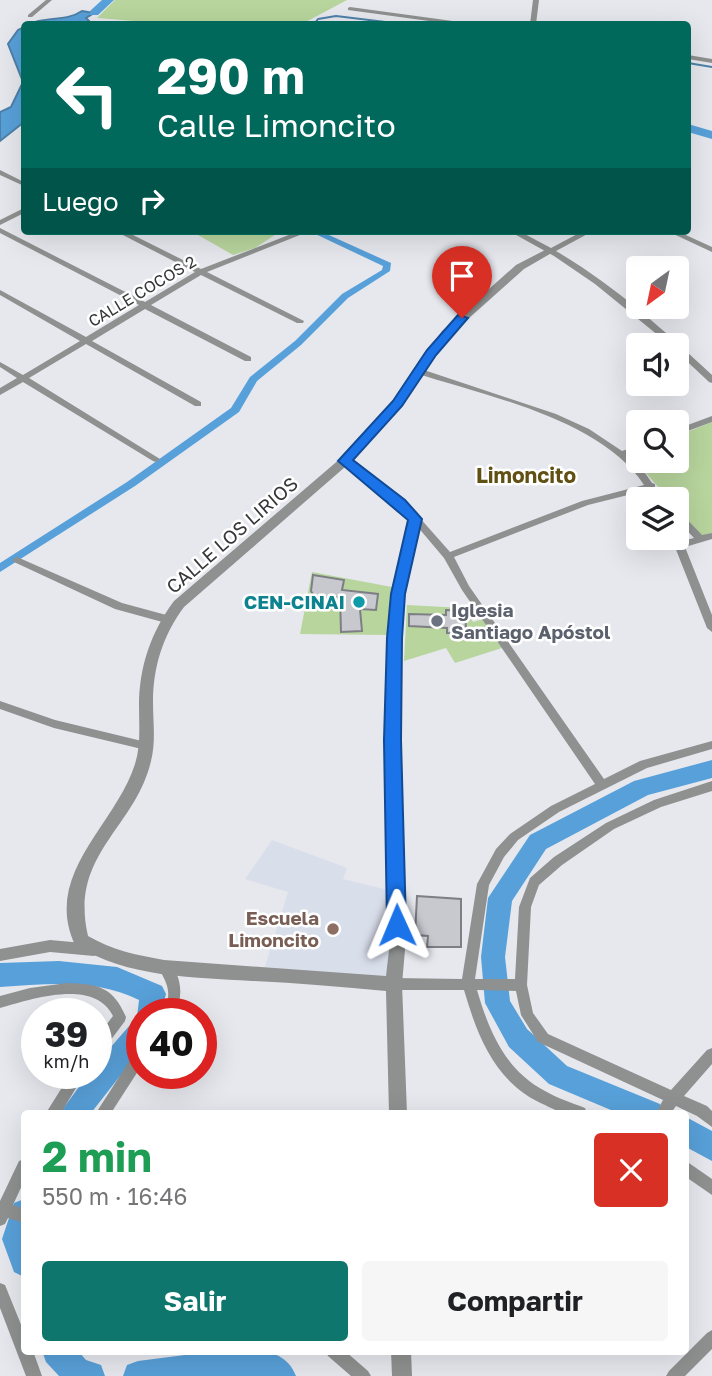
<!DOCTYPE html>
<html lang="es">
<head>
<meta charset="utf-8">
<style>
	:root { --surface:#fff; --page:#f6f6f6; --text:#202124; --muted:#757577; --accent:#0f766e }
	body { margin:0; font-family:"Golos Text",sans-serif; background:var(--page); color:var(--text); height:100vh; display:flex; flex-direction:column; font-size:26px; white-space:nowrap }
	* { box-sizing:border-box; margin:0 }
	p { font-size:23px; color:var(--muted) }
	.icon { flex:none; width:38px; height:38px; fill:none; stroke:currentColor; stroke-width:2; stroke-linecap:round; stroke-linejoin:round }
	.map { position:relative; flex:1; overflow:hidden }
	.details { position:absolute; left:21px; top:1110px; width:668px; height:245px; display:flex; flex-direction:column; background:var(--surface); border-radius:7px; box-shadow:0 7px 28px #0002 }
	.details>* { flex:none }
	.hud { position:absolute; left:21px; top:21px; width:670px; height:214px; border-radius:7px; box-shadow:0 7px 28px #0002; background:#00695c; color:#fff; overflow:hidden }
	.needle { width:46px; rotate:213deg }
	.controls { position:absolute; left:626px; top:256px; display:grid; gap:14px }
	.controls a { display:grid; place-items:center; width:63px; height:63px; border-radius:7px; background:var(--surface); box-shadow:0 7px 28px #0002; font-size:35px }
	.speed { position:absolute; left:21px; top:998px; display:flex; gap:14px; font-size:35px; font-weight:700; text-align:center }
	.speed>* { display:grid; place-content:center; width:91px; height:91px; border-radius:50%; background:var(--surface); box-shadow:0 7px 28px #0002; line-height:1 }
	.speed small { font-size:18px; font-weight:400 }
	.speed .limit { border:10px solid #d22; background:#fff; color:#111 }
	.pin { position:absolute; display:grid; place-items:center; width:60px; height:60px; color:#fff; margin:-72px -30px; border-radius:50% 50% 50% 0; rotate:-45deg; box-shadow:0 0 7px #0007 }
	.pin .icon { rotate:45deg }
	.me { position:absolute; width:77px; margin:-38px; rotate:359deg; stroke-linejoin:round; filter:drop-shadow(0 0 5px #0008) }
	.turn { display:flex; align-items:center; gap:24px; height:147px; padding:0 21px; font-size:32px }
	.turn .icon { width:91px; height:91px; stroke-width:2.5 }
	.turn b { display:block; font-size:49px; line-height:60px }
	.then { display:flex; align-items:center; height:66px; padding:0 21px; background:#0003; gap:14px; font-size:26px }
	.round { display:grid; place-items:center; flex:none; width:74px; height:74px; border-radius:7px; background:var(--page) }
	.headline { display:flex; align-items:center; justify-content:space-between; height:119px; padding:0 21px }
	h1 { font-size:42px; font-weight:700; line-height:52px; color:#1e9e55 }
	.action { display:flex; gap:14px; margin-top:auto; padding:14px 21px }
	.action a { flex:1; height:80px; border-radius:7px; background:var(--accent); color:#fff; font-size:28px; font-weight:700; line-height:80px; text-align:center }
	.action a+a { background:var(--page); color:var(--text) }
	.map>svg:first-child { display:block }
</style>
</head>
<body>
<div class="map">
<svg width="712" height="1376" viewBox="0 0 712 1376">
	<rect width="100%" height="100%" fill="#e6e8ee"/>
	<!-- built -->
	<path fill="#d9deeb" d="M272 840 347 868 343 879 392 891 387 978 265 967 288 892 245 879Z"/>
	<!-- green -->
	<path fill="#b8d59d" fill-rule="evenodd" d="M115 0H347L302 24H140L134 21 97 18Z
		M191 231H281L255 248 233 255Z
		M712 422V533L702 536 677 508V499H669L630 455 639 452V460H677V436Z
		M312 572 392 587 387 635 300 634ZM313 575 344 580 342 590 378 594 376 609H360L362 631 342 632 340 598 310 592Z
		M407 605 464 608 473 622 483 619 502 648 455 663 446 648 404 661ZM447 610 460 611 461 615 465 616 466 627H460L459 634 447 633V628L409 626 410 614 446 615Z"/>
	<!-- water -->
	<path fill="#58a0d9" stroke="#4e80a9" stroke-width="2" d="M82 11 94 13 86 18 92 24H29C46 16 66 22 82 11Z
		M24 27V122L0 141V112L11 107 23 82 8 44 18 30Z"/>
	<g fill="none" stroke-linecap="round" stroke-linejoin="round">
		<!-- stream -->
		<path stroke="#4e80a9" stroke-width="2" d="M314 24 318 19 336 16 402 24
			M688 63 712 67"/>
		<!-- canal -->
		<path fill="#58a0d9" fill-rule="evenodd" d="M309 231H320L391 263 390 271 348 298 301 345 257 381 239 412 135 486 0 572V563L127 482 231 408 250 377 295 341 342 294 382 270 383 266Z"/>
		<!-- river -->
		<path fill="#58a0d9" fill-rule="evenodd" d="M102 0H114L98 15H90V11Z
			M688 124 712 131V139L688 132Z
			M712 760V778L648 795 546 849 512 901 505 957 510 1001 527 1029 567 1066 660 1104 664 1113H618L549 1084 509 1047 485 1003 481 957 488 898 530 835 634 781Z
			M59 961 117 967 162 986 166 994 161 1013H142V1048L91 1113H60L89 1073H96V1064L137 1017 139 1000C96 978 46 984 0 987V963Z
			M686 1117 712 1131V1161L686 1147Z
			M24 1199V1277L14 1272 2 1239 14 1203Z
			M42 1351H78L86 1360 101 1365 105 1376H59L46 1362Z
			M216 1351C246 1351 283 1343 296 1376H123L127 1365 138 1361Z"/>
	</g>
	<!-- building -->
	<path fill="#c7c9cf" stroke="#7d7f84" stroke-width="2" d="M313 575 344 580 342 590 378 594 376 610 360 609 362 631 341 632 340 596 319 604 311 591Z
		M446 610 461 611V615H465L466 628 460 627V634L447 633V628L409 626V614L446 615Z
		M417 896 461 899V947H427L428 936 415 935Z"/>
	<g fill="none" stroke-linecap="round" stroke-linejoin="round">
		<!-- minor -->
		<path fill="#8e918f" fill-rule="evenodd" d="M46 0H52L32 17H28V15Z
			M533 0H539L536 24H530Z
			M350 7 460 22 463 24H451L348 10V8Z
			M688 55 712 59V63L688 59Z
			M0 170 24 182V186L0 175Z
			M24 208V213L0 225V220Z
			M0 228 145 302 195 272 115 231H125L201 269 299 231H310L207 272 304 321 303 323H297L201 275 151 305 251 357V361H245L145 309 92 341 201 402V406H195L86 344 29 378 160 459 156 462 153 461 23 382 0 395V388L17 378 0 367V362L23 375 80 341 0 295V290L86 337 139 305 0 233Z
			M509 231H519L551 248 583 231H593L556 251C614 285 664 330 712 375V383L709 382 677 352V345H670L595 284 554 256Z
			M667 231H677L712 247V252Z
			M415 369H421L556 414 589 429 622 451 639 445V451L627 455 643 470 652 483 655 484V488L662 499H653L648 490 588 505 454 557 469 586 604 779 640 761 712 741V749L647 768 559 812 518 840 504 857 489 885 475 979H515L519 907 530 878 554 857 606 823 654 800 712 781V791L661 807 614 829 562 865 539 885 531 907 527 985 533 1013 548 1034 671 1090 707 1050 712 1048V1064L684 1096 707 1106 712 1111V1127L697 1116 676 1106 671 1113H656L663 1100 538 1042 521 1015 516 991 477 990C489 1031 505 1070 545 1091 557 1098 572 1103 585 1108L587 1113C580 1113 572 1114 565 1113 559 1112 551 1108 545 1105 496 1084 478 1038 464 990H394L390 988 388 984 390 980 394 978 462 979 477 884 496 849 510 834 551 806 595 784 462 590 444 558 411 519 416 516 419 517 450 552 582 501 644 485C601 419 486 396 415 373Z
			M712 416V422L677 435V429Z
			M677 511 680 512 702 535 712 533V539L685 547 712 615V632L707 628 671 537H677V534L679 535 682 541 694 538 677 520Z
			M17 557 122 603 170 616 171 619 166 623 115 609 14 562 12 560Z
			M0 701 55 720 146 742 150 743 151 746 150 749 146 750 54 728 0 709Z
			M50 940 94 944 98 946 100 950 98 954 94 956 50 952 0 961V949Z
			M164 961C183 971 183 996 176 1013H164C172 992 168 985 158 967L160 963Z
			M67 983C99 984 113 987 126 1017L125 1021 101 1053 96 1055V1038L113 1016C94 978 32 999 0 1008V996L30 988Z
			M142 1047V1065L111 1113H96L137 1049Z
			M71 1073H85L61 1113H46Z
			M24 1159V1181L13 1205 24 1209V1223L8 1218 5 1224 0 1226V1201L19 1161Z
			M686 1161 712 1179V1195L686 1177Z
			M0 1283 5 1285 24 1332V1351H33L42 1376H26L0 1308Z
			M712 1330V1349L685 1376H666L669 1371 707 1333Z
			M325 1351H345L368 1371 371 1376H351L328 1356Z"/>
		<!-- tertiary -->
		<path fill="#8e918f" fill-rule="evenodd" d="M547 249 555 251 524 269 450 335 401 405 352 460 404 500 422 519 405 594 402 638 399 740 405 950 402 984 407 1113H389L386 991C341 987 296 983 252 981 191 977 129 978 75 945 42 874 116 825 135 764 141 745 139 725 139 706 139 667 151 632 174 601L341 458 393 401 442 331 516 265ZM345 467 396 506 410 520 391 594 388 638 385 740 389 950 386 976 164 960C136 955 112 950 88 936 69 854 135 829 151 761 156 741 153 722 153 702 153 667 163 635 184 607Z
			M391 1351H411L412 1376H392Z"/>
	</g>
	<!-- route -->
	<path fill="#1a73e8" stroke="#114b97" stroke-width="2" d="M458 315 468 318 436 355 402 406 353 460 405 500 422 519 405 594 402 638 401 740 406 925 403 931 397 933 390 931 387 925 384 740 387 638 391 594 408 520 338 461 393 401 427 350Z"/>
	<!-- markers -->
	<circle fill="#0f9aa8" stroke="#fff" stroke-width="2.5" cx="359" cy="602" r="7"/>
	<circle fill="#6b7280" stroke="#fff" stroke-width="2.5" cx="437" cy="621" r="7"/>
	<circle fill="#8d6e63" stroke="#fff" stroke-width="2.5" cx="333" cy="929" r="7"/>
	<g text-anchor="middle" stroke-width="5" stroke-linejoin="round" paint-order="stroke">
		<!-- far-street labels -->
		<g font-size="16" fill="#37373a" stroke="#fff">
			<text transform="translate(142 291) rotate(-31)" y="6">CALLE COCOS 2</text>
		</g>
		<!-- street labels -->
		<g font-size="19" fill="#37373a" stroke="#fff">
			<text transform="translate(232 535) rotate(-41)" y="7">CALLE LOS LIRIOS</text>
		</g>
		<!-- culture labels -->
		<g font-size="19" font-weight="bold" fill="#0d838f" stroke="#fff" text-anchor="end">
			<text x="345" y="609">CEN-CINAI</text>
		</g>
		<!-- worship labels -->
		<g font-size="19" font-weight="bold" fill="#5b616d" stroke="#fff" text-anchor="start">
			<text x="451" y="617">Iglesia<tspan x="451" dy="22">Santiago Apóstol</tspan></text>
		</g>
		<!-- education labels -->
		<g font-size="19" font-weight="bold" fill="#785e54" stroke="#fff" text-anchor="end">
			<text x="319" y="925">Escuela<tspan x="319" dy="22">Limoncito</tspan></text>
		</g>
		<!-- neighbourhood labels -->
		<g font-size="21" font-weight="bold" fill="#615013" stroke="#fff">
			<text x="526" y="483">Limoncito</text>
		</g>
	</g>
</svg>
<div class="controls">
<a><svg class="needle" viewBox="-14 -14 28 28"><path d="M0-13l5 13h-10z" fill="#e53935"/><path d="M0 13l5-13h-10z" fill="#757577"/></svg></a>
<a><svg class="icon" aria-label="sound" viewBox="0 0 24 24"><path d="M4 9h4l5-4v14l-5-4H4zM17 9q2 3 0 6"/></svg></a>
<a><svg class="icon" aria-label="search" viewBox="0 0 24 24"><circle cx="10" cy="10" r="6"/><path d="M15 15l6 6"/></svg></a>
<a><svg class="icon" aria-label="layers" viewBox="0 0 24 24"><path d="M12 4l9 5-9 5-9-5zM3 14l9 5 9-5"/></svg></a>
</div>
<div class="speed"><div>39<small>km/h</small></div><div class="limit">40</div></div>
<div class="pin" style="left:462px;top:318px;background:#d93025"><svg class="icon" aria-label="arrive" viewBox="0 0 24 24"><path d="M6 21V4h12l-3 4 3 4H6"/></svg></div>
<svg class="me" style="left:397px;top:925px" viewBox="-20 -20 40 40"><path d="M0-17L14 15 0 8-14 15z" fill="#1a73e8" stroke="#fff" stroke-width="4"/></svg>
<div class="hud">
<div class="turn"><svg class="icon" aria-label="left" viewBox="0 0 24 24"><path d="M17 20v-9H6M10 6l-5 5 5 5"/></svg><div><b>290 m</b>Calle Limoncito</div></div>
<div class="then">Luego<svg class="icon" aria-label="right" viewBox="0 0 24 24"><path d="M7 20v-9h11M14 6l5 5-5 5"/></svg></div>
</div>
<section class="details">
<div class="headline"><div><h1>2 min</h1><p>550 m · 16:46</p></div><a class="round" style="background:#d93025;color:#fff"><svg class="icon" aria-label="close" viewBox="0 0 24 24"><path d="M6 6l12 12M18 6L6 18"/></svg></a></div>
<div class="action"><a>Salir</a><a>Compartir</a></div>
</section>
</div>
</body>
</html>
